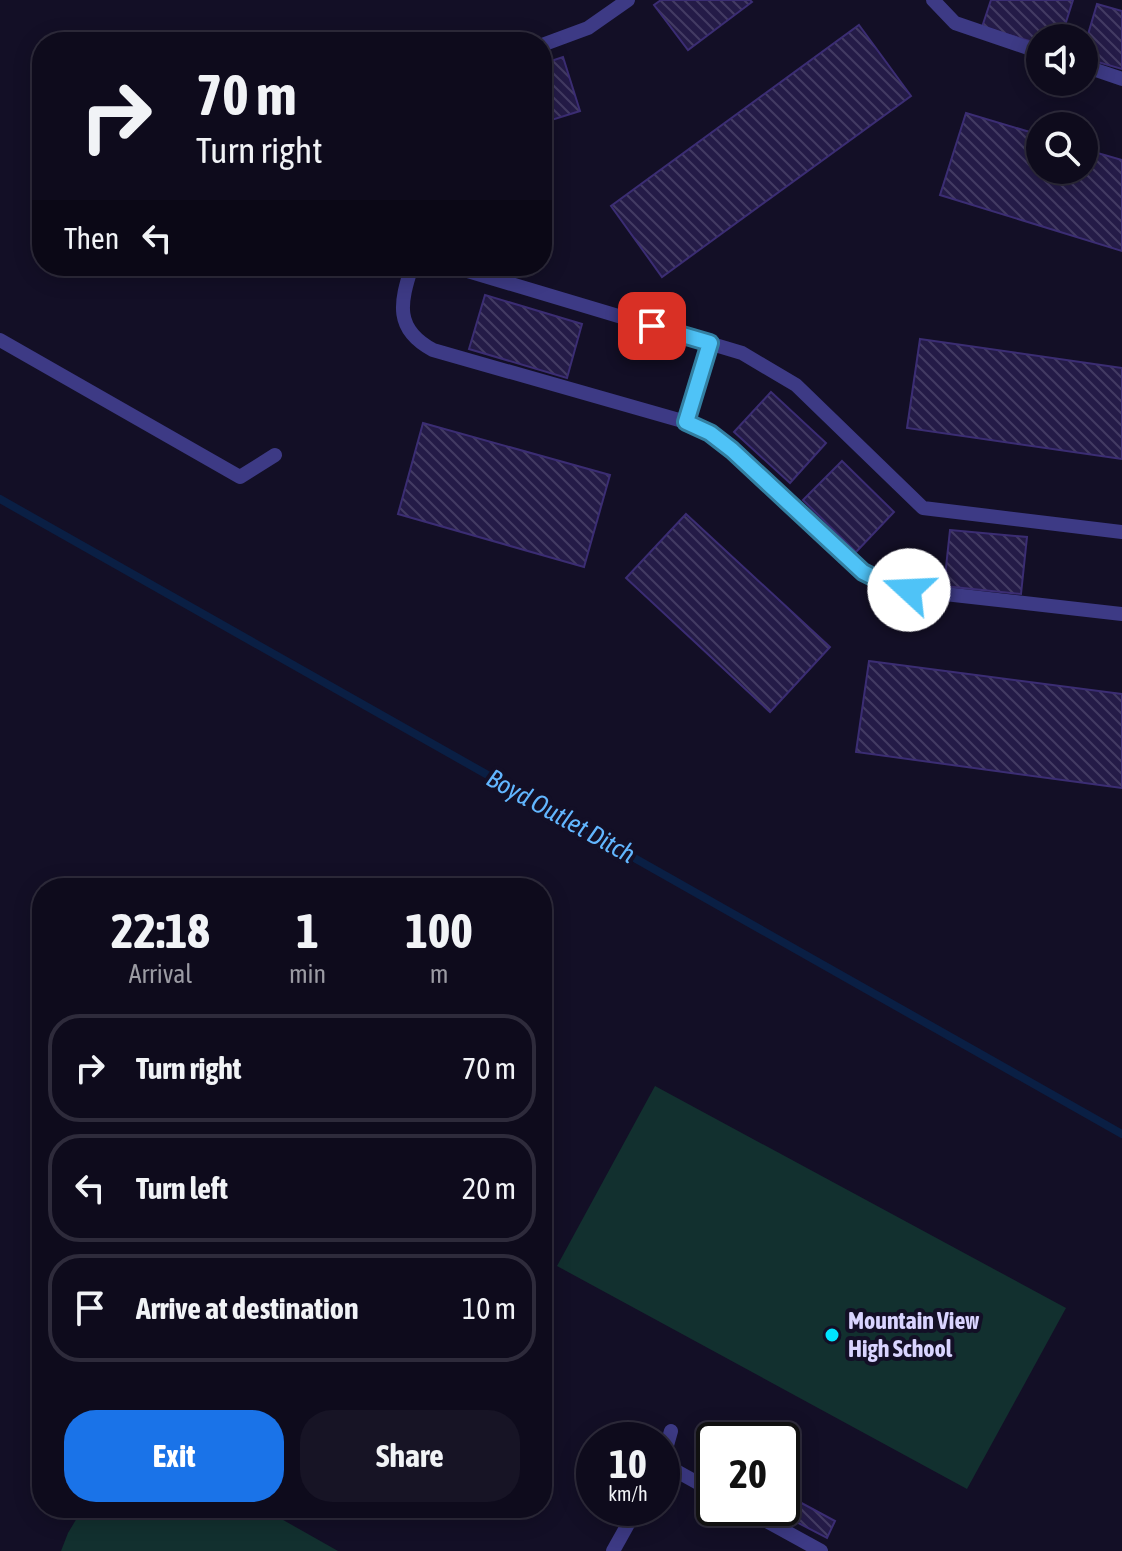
<!DOCTYPE html>
<html lang="en">
<head>
<meta charset="utf-8">
<style>
	:root { --surface:#0e0b1c; --page:#171425; --text:#f1f3f6; --muted:#9b9ba3; --line:#2e2b3b; --accent:#1a73e8 }
	body { margin:0; font-family:"Asap Condensed",sans-serif; background:var(--page); color:var(--text); height:100vh; display:flex; flex-direction:column; font-size:30px; white-space:nowrap }
	* { box-sizing:border-box; margin:0 }
	p { font-size:26px; color:var(--muted) }
	.icon { flex:none; width:44px; height:44px; fill:none; stroke:currentColor; stroke-width:2; stroke-linecap:round; stroke-linejoin:round }
	.map { position:relative; flex:1; overflow:hidden }
	.drawer { position:absolute; left:32px; top:878px; width:520px; height:640px; display:flex; flex-direction:column; background:var(--surface); border-radius:32px; box-shadow:0 4px 20px #0003,0 0 0 2px var(--line) }
	.drawer>* { flex:none }
	.banner { position:absolute; left:32px; top:32px; width:520px; height:244px; border-radius:32px; box-shadow:0 4px 20px #0003,0 0 0 2px var(--line); background:#0e0b1c; color:var(--text); overflow:hidden }
	.buttons { position:absolute; left:1026px; top:24px; display:grid; gap:16px }
	.buttons a { display:grid; place-items:center; width:72px; height:72px; border-radius:50%; background:var(--surface); box-shadow:0 4px 20px #0003,0 0 0 2px var(--line); font-size:40px }
	.speed { position:absolute; left:576px; top:1422px; display:flex; gap:16px; font-size:40px; font-weight:700; text-align:center }
	.speed>* { display:grid; place-content:center; width:104px; height:104px; border-radius:50%; background:var(--surface); box-shadow:0 4px 20px #0003,0 0 0 2px var(--line); line-height:1 }
	.speed small { font-size:20px; font-weight:400 }
	.speed .limit { border:4px solid #111; border-radius:12px; background:#fff; color:#111 }
	.pin { position:absolute; display:grid; place-items:center; width:68px; height:68px; color:#fff; margin:-34px; border-radius:16px; box-shadow:0 4px 12px #0006 }
	.me { position:absolute; width:88px; margin:-44px; rotate:290deg; stroke-linejoin:round; filter:drop-shadow(0 0 6px #0008) }
	.turn { display:flex; align-items:center; gap:28px; height:168px; padding:0 32px; font-size:36px }
	.turn .icon { width:104px; height:104px; stroke-width:2.5 }
	.turn b { display:block; font-size:56px; line-height:68px }
	.then { display:flex; align-items:center; height:76px; padding:0 32px; background:#0003; gap:16px; font-size:30px }
	.eta { display:flex; justify-content:space-evenly; align-items:center; height:136px; text-align:center }
	.eta b { font-size:48px; font-weight:700; line-height:56px }
	.cta { display:flex; gap:16px; margin-top:auto; padding:16px 32px }
	.cta a { flex:1; height:92px; border-radius:32px; background:var(--accent); color:#fff; font-size:32px; font-weight:700; line-height:92px; text-align:center }
	.cta a+a { background:var(--page); color:var(--text) }
	ul { padding:0; list-style:none }
	li { display:flex; align-items:center; gap:24px; height:108px; margin:0 16px 12px; padding:0 16px; border:4px solid var(--line); border-radius:32px }
	li div { flex:1 }
	li b { display:block; font-size:30px }
	li em { font-style:normal }
	.map>svg:first-child { display:block }
</style>
</head>
<body>
<div class="map">
<svg width="1122" height="1551" viewBox="0 0 1122 1551">
	<defs>
		<pattern id="building-back-hatch" width="6" height="6" patternUnits="userSpaceOnUse" patternTransform="scale(2)"><rect width="6" height="6" fill="#241b47"/><path d="M-1 5l2 2M0 0l6 6M5-1l2 2" fill="none" stroke="#433b63"/></pattern>
	</defs>
	<rect width="100%" height="100%" fill="#130f26"/>
	<!-- garden -->
	<path fill="#12302f" d="M655 1086 1066 1308 967 1489 557 1266Z
		M83 1508H262L338 1551H61L68 1533Z"/>
	<g fill="none" stroke-linecap="round" stroke-linejoin="round">
		<!-- stream -->
		<path stroke="#0a1f44" stroke-width="8" d="M0 499 1122 1134"/>
	</g>
	<!-- building -->
	<path fill="url(#building-back-hatch)" stroke="#3b2d73" stroke-width="2" d="M661 0H750L752 2 688 50 654 5Z
		M991 0H1073L1061 38H1040V44L982 27Z
		M1097 4 1122 11V69L1084 58V48Z
		M859 25 911 96 662 277 611 206Z
		M563 57 580 111 542 123V64Z
		M966 113 1040 135V170H1084V149L1122 160V251L940 195Z
		M485 295 582 324 567 378 469 349Z
		M920 339 1122 368V459L907 428Z
		M771 392 826 443 790 483 734 432Z
		M423 423 610 475 584 567 398 514Z
		M842 461 894 512 856 552 803 500Z
		M686 514 830 647 770 712 626 578Z
		M950 530 1027 537 1021 594 944 586Z
		M869 661 1122 694V788L856 752Z
		M794 1499 835 1521 827 1538 785 1516Z"/>
	<g fill="none" stroke-linecap="round" stroke-linejoin="round">
		<!-- lane -->
		<path stroke="#3d3a85" stroke-width="14" d="M933 0 955 23 1040 52
			M542 45 588 28 628 0
			M1084 66 1122 79
			M412 266C400 303 394 329 433 350L686 422 710 433 732 450 863 572 885 583 909 590 1122 614
			M451 266 742 353 796 385 923 508 1122 532
			M0 340 240 477 275 455
			M686 422 710 343
			M662 1463 714 1492
			M662 1463 671 1431
			M743 1508 821 1551
			M613 1551 637 1508"/>
	</g>
	<g fill="none" stroke-linecap="round" stroke-linejoin="round">
		<defs>
			<path id="route" d="M652 326 710 343 686 422 710 433 732 450 863 572 885 583 909 590"/>
		</defs>
		<!-- route casing -->
		<use href="#route" stroke="#337fa1" stroke-width="20"/>
		<!-- route -->
		<use href="#route" stroke="#4fc3f7" stroke-width="14"/>
	</g>
	<!-- markers -->
	<circle fill="#00e5ff" stroke="#130f26" stroke-width="3" cx="832" cy="1335" r="8"/>
	<g text-anchor="middle" stroke-width="8" stroke-linejoin="round" paint-order="stroke">
		<!-- poi labels -->
		<g font-size="24" font-weight="bold" fill="#d9d4ff" stroke="#130f26" text-anchor="start">
			<text x="848" y="1329">Mountain View<tspan x="848" dy="28">High School</tspan></text>
		</g>
		<!-- water labels -->
		<g font-size="26" font-style="italic" fill="#62b6ff" stroke="#130f26">
			<text transform="translate(561 816) rotate(29)" y="9">Boyd Outlet Ditch</text>
		</g>
	</g>
</svg>
<div class="buttons">
<a><svg class="icon" aria-label="sound" viewBox="0 0 24 24"><path d="M4 9h4l5-4v14l-5-4H4zM17 9q2 3 0 6"/></svg></a>
<a><svg class="icon" aria-label="search" viewBox="0 0 24 24"><circle cx="10" cy="10" r="6"/><path d="M15 15l6 6"/></svg></a>
</div>
<div class="speed"><div>10<small>km/h</small></div><div class="limit">20</div></div>
<div class="pin" style="left:652px;top:326px;background:#d93025"><svg class="icon" aria-label="arrive" viewBox="0 0 24 24"><path d="M6 21V4h12l-3 4 3 4H6"/></svg></div>
<svg class="me" style="left:909px;top:590px" viewBox="-20 -20 40 40"><circle r="19" fill="#fff"/><path d="M0-13L10 11 0 6-10 11z" fill="#4fc3f7"/></svg>
<div class="banner">
<div class="turn"><svg class="icon" aria-label="right" viewBox="0 0 24 24"><path d="M7 20v-9h11M14 6l5 5-5 5"/></svg><div><b>70 m</b>Turn right</div></div>
<div class="then">Then<svg class="icon" aria-label="left" viewBox="0 0 24 24"><path d="M17 20v-9H6M10 6l-5 5 5 5"/></svg></div>
</div>
<section class="drawer">
<div class="eta">
<div><b>22:18</b><p>Arrival</p></div>
<div><b>1</b><p>min</p></div>
<div><b>100</b><p>m</p></div>
</div>
<ul>
<li><svg class="icon" aria-label="right" viewBox="0 0 24 24"><path d="M7 20v-9h11M14 6l5 5-5 5"/></svg><div><b>Turn right</b></div><em>70 m</em></li>
<li><svg class="icon" aria-label="left" viewBox="0 0 24 24"><path d="M17 20v-9H6M10 6l-5 5 5 5"/></svg><div><b>Turn left</b></div><em>20 m</em></li>
<li><svg class="icon" aria-label="arrive" viewBox="0 0 24 24"><path d="M6 21V4h12l-3 4 3 4H6"/></svg><div><b>Arrive at destination</b></div><em>10 m</em></li>
</ul>
<div class="cta"><a>Exit</a><a>Share</a></div>
</section>
</div>
</body>
</html>
